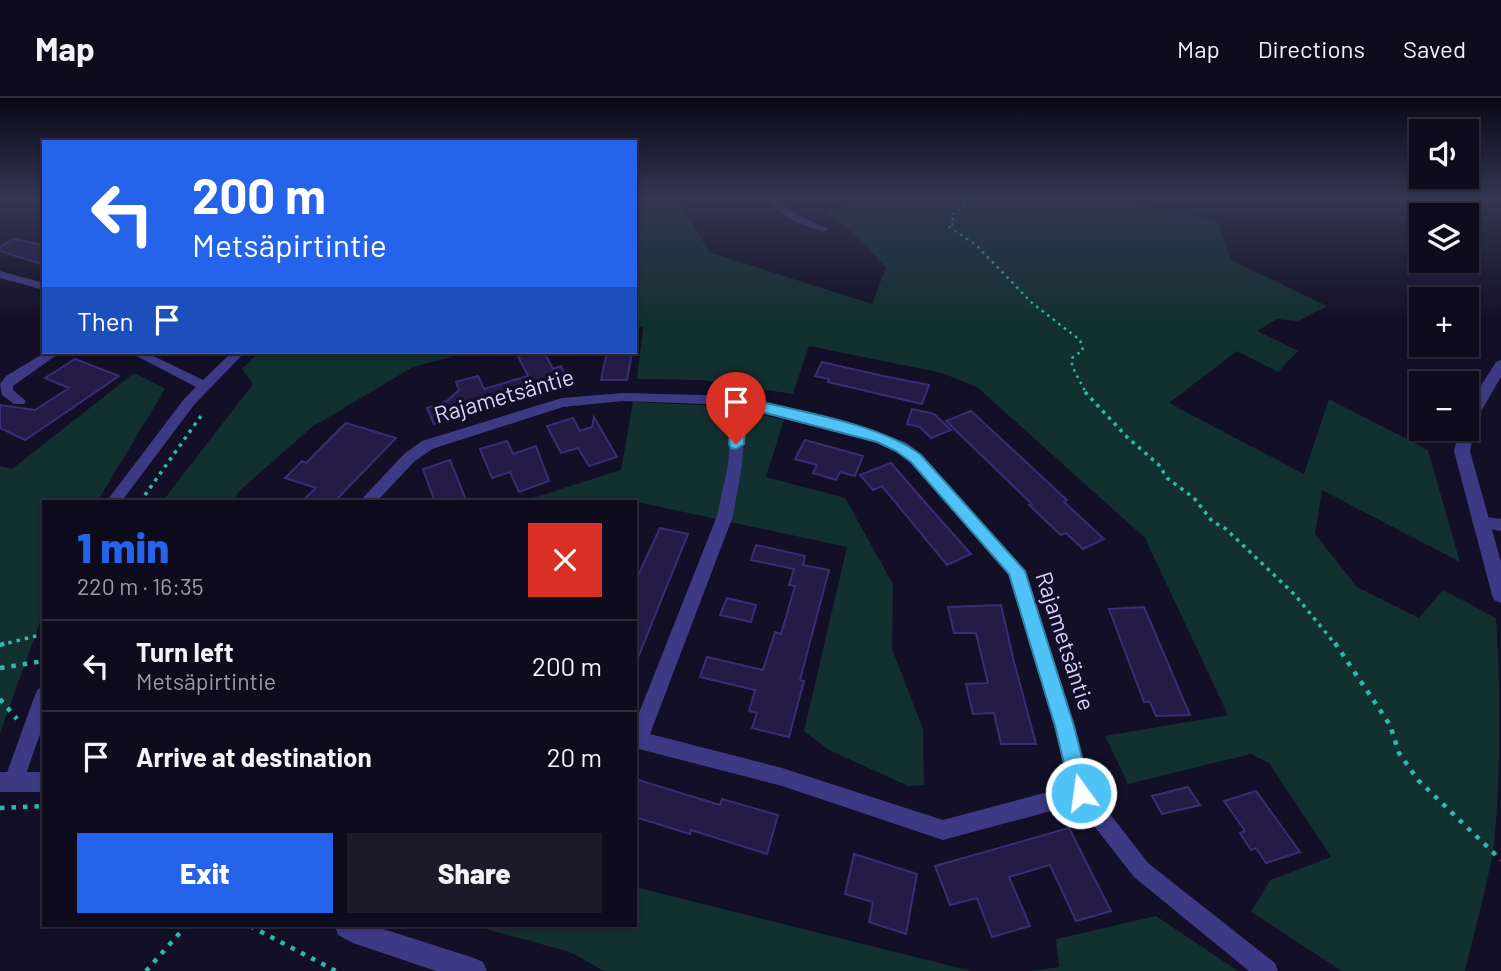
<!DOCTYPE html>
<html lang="en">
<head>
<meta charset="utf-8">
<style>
	:root { --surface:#0e0b1c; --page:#1c1929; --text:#f1f3f6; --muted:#9b9ba3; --line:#2e2b3b; --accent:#2563eb }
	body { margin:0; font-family:Barlow,sans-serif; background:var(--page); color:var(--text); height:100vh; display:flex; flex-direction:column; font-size:26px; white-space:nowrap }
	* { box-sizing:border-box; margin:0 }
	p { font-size:23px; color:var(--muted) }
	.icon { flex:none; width:38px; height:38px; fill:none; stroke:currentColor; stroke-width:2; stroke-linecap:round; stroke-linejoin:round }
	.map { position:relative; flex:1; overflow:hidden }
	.panel { position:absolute; left:42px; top:402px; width:595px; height:427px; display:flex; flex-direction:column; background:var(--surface); border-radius:0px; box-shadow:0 2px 5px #0004,0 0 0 2px var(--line) }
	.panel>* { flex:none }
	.banner { position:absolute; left:42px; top:42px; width:595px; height:214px; border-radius:0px; box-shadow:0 2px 5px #0004,0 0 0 2px var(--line); background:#2563eb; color:#fff; overflow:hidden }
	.controls { position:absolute; left:1409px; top:21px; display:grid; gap:14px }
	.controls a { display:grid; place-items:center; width:70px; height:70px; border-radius:0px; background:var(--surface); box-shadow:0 2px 5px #0004,0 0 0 2px var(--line); font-size:35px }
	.pin { position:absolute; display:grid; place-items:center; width:60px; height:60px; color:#fff; margin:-72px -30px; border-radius:50% 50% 50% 0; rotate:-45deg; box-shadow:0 0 7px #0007 }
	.pin .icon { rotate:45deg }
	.me { position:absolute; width:77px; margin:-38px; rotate:346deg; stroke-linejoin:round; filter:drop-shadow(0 0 5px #0008) }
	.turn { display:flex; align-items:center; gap:24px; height:147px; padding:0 35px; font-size:32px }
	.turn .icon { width:91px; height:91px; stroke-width:2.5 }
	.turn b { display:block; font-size:49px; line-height:60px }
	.then { display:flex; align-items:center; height:66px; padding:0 35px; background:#0003; gap:14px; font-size:26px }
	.round { display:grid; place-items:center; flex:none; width:74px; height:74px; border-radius:0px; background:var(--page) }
	.headline { display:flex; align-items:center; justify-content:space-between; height:119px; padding:0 35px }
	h1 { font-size:42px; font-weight:800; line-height:52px; color:var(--accent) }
	.cta { display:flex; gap:14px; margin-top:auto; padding:14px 35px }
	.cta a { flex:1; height:80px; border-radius:0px; background:var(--accent); color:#fff; font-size:28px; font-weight:800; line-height:80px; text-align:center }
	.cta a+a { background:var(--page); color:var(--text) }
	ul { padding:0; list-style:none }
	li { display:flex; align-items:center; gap:21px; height:91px; padding:0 35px; border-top:2px solid var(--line) }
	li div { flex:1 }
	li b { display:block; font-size:26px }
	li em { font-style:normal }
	header { display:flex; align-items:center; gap:42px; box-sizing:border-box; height:98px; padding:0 35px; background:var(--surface); border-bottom:2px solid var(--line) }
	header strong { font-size:33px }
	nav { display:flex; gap:38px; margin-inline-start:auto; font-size:24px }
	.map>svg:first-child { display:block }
</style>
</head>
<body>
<header>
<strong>Map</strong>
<nav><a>Map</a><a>Directions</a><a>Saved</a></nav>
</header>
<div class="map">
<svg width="1501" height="873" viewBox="0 0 1501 873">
	<rect width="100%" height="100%" fill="#130f26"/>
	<!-- green -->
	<path fill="#12302f" d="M635 100H677L709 154 872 206 886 169 845 128 825 116 864 100H1110L1218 124 1231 162 1327 208 1298 223 1277 221 1257 233 1298 253 1278 274 1237 253 1169 305 1304 376 1329 301 1428 352 1460 464 1322 392 1315 436 1357 489 1419 520 1443 492 1496 520C1501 594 1501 673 1494 747 1487 789 1475 831 1465 873H1342L1251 814 1270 782 1331 759 1269 665 1251 656 1128 686 1105 638 1228 617 1145 440 977 289 942 275 809 248 793 296 702 282 637 281 643 229H635Z
		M259 254H470L413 269 312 329 237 395 236 404H162L253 286 242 271Z
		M134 275 165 291 97 404H44V513L0 635V368L12 371Z
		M633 304 721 308 784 322 766 379 845 400 893 486 892 551 923 631 924 687 908 688 829 652 804 633 847 449 637 404 635 408V404H520L621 372Z
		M635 789 972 873H604L570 854 475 828H635Z
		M1156 818 1238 873H1033L1059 869 1056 841Z"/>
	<!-- building -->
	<path fill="#241b47" stroke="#3b2d73" stroke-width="2" d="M14 141 44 147V167L0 153V149Z
		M516 254H544L553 271 561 268 569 283 434 326 427 310 447 303 459 292 456 284 478 278 484 291 528 278Z
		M607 254H632L627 282H601Z
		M75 261 119 278 25 342 0 330V307L35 312 69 290 45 280Z
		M822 264 883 278 929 287 922 306 828 284 829 281 815 278Z
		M912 311 934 316 951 332 931 340 920 329 907 326Z
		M971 313 1067 402 1064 404 1104 441 1083 451 1066 435 1061 437 1029 407 1032 406 946 323Z
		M594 319 617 359 589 368 578 350 561 355 547 328 573 320 580 333 592 329Z
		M346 325 396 340 334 404H301L316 390 285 380 302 363 306 365Z
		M805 342 863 358 855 378 840 374 836 382 813 375 817 367 795 361Z
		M507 343 513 356 536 348 549 383 519 394 510 374 492 380 480 351Z
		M450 362 467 404H435L423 371Z
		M891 365 930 410 971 456 947 467 882 388 873 392 860 377Z
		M660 430 688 436 635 567V484Z
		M756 447 805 458 803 467 829 472 800 582 804 583 789 639 752 630 757 615 749 613 755 592 700 579 707 559 763 572 775 534 781 536 795 488 789 487 794 471 751 462Z
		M727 500 756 507 751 524 720 517Z
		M1001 507 1013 560 1036 646H1001L994 615 973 616 966 586 988 585 976 535H954L948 509Z
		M1144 509 1172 575 1190 617 1156 618 1150 604H1144L1109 511Z
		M635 681 720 707 722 701 778 717 767 756 691 732 690 736 635 719Z
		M1188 689 1200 707 1162 716 1152 698Z
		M1256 693 1300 754 1266 765 1256 750 1251 752 1240 735 1245 733 1224 703Z
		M1069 730 1111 813 1076 823 1050 767 1009 779 1030 828 992 839 977 800 950 807 935 768Z
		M854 756 917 776 906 836 869 824 873 804 845 796Z"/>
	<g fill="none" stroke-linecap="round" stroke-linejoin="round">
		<!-- path-far2 -->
		<path stroke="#2fb8b0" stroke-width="2.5" stroke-dasharray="2.5 4.5" stroke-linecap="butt" d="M34 100 44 102
			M985 100 966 105 951 118 955 125 948 128 976 147 1032 205 1080 242 1083 252 1072 260V268L1086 295"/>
		<!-- path-far1 -->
		<path stroke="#2fb8b0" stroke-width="3.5" stroke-dasharray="3.5 5" stroke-linecap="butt" d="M1085 294 1128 340 1159 367 1167 380 1194 400 1212 423 1226 431 1295 497 1336 547
			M140 404 203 315
			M0 547 44 536"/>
		<!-- path -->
		<path stroke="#2fb8b0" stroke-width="4.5" stroke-dasharray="4.5 7" stroke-linecap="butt" d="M1335 545 1390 627 1399 655 1418 682 1501 762
			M0 547 6 545
			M0 570 44 563
			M0 601 17 621
			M0 710 44 708
			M250 828 336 873
			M146 873 186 828"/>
		<!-- minor -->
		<path fill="#3d3a85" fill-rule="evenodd" d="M763 100H775L797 117 828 131 823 134 789 121Z
			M0 173 44 185V192L0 180Z
			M46 254H61L13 288V292L26 303 24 306H14L2 297 0 286 6 278Z
			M129 254H145L203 282 232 254H245L194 307 121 404H106L184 301 196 289Z
			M623 295 740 298 886 337 907 345 921 356 1025 473 1074 628 1090 690 1148 765 1275 865 1278 873H1249L1134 779 1077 706 943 742 782 688 635 650V625L717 418 728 367 733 307 623 303 563 309 432 351 414 364 376 404H359L404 356 422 343 562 300ZM746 309C795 321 872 333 911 364L1010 476 1056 628 1070 688 943 722 782 670 650 636 733 418 742 367Z
			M1480 418 1501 421V433L1475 428 1472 424 1475 420Z
			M44 589V625L21 690 14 692 7 690 4 683 35 597 38 591Z"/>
		<!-- tertiary -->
		<path fill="#3d3a85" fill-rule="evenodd" d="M1501 262V279L1477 320 1470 353 1501 464V505L1494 502 1492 497 1454 353 1459 331H1466V311L1496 264Z
			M0 674H44V694H0Z
			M335 828H374L474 860 483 864 487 873H436L353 845 338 837Z"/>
	</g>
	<!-- sky -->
	<linearGradient id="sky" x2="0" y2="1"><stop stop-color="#0a0815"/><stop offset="0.45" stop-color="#333752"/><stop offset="1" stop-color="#333752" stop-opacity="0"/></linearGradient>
	<rect width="1501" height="223" fill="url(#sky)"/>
	<!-- route -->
	<path fill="#4fc3f7" stroke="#337fa1" stroke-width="2" d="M740 299C792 312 880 325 921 357L1025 473 1074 628 1091 695 1088 702 1081 705 1074 702 1071 695 1055 628 1009 476 911 364 896 353 877 344 746 310 744 346 736 351 731 350 729 346 733 303Z"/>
	<g text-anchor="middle" stroke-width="7" stroke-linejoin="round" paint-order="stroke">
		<!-- street labels -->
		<g font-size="23" fill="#d9d4ff" stroke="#130f26">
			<text transform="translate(504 298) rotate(-16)" y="8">Rajametsäntie</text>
			<text transform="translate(1065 543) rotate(72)" y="8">Rajametsäntie</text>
		</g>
	</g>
</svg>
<div class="controls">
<a><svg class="icon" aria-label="sound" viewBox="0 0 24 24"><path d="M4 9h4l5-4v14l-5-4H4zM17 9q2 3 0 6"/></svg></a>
<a><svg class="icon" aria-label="layers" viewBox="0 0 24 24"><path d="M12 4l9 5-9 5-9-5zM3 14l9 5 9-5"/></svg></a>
<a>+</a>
<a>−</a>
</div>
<div class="pin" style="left:736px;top:346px;background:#d93025"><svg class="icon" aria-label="arrive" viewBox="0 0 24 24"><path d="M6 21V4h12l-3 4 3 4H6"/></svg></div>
<svg class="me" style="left:1081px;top:695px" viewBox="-20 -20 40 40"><circle r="17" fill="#4fc3f7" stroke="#fff" stroke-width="3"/><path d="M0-11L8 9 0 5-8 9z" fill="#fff"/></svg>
<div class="banner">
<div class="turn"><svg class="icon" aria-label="left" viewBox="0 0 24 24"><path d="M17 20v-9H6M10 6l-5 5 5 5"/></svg><div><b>200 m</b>Metsäpirtintie</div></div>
<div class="then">Then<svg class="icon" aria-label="arrive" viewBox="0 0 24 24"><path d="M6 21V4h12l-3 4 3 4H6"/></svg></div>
</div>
<section class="panel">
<div class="headline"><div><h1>1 min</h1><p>220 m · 16:35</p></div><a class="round" style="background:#d93025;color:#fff"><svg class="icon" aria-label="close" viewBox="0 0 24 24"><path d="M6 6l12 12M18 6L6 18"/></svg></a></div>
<ul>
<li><svg class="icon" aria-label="left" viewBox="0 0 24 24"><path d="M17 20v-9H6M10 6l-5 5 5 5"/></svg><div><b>Turn left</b><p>Metsäpirtintie</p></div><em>200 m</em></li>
<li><svg class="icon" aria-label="arrive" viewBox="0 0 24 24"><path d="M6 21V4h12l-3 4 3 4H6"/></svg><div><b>Arrive at destination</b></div><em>20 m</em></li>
</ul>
<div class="cta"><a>Exit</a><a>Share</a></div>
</section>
</div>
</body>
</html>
